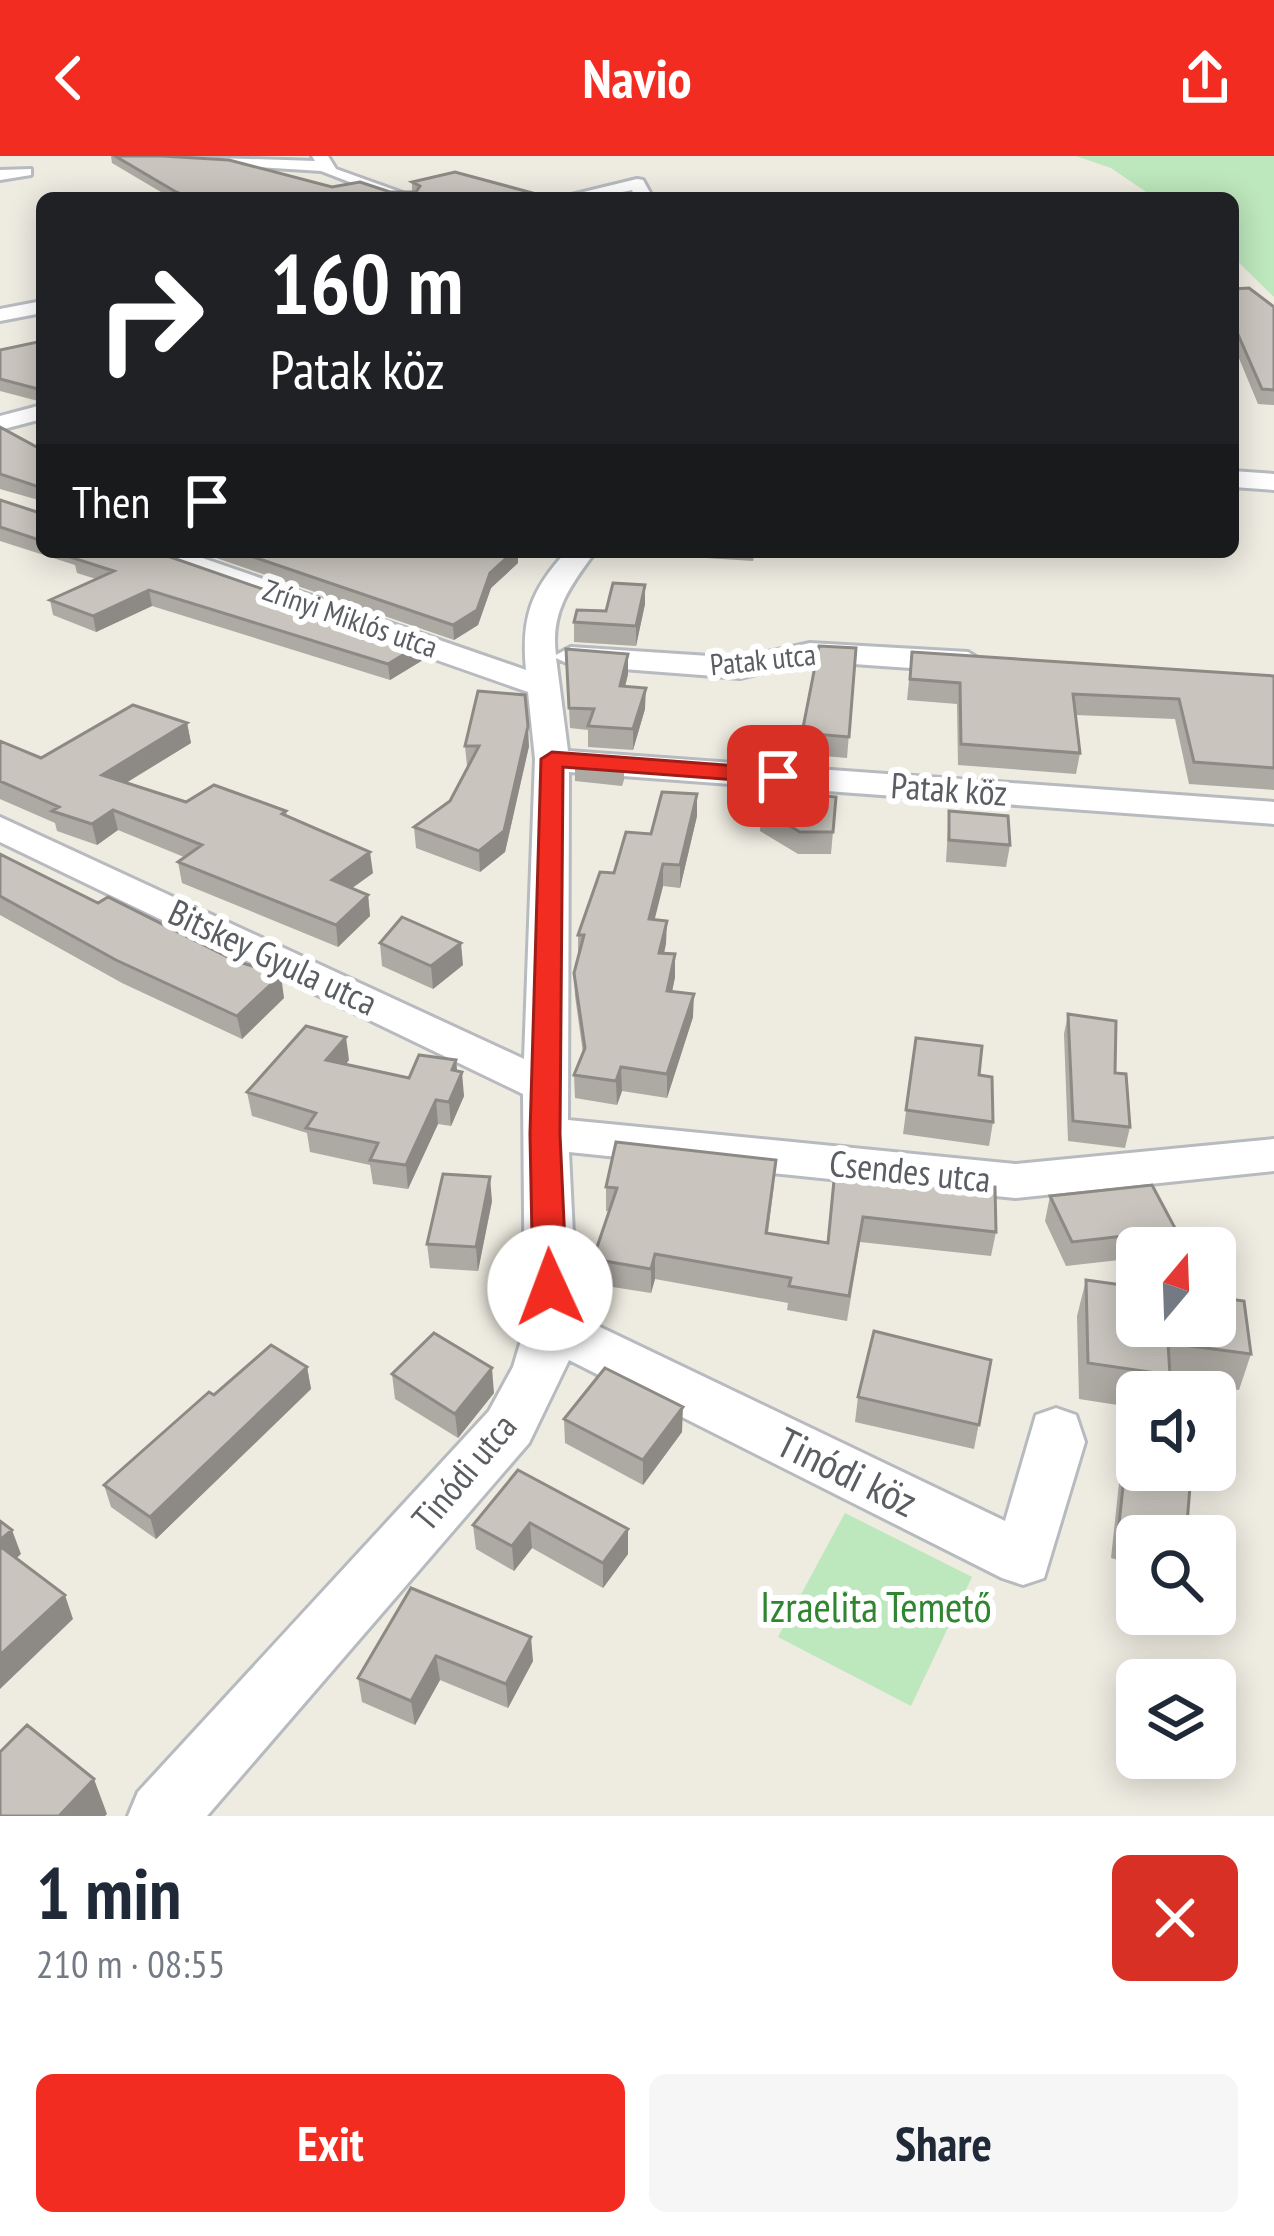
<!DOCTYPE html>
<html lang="en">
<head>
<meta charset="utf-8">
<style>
	:root { --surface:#fff; --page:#f6f6f7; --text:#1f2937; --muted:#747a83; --accent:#f32c22 }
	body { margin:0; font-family:"PT Sans Narrow",sans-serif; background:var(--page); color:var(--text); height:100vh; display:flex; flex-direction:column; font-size:45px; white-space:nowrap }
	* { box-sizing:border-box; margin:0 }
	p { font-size:39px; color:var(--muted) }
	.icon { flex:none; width:66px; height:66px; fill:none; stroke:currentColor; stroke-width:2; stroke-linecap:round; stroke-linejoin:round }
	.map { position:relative; height:1660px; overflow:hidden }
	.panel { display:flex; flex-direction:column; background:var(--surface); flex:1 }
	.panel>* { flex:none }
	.hud { position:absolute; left:36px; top:36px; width:1203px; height:366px; border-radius:18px; box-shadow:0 6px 30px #0003; background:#202124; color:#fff; overflow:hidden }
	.needle { width:78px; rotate:19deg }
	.tools { position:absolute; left:1116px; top:1071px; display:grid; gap:24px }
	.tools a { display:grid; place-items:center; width:120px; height:120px; border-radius:18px; background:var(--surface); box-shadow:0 6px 30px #0003; font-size:60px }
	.pin { position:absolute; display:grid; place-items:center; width:102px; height:102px; color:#fff; margin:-51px; border-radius:24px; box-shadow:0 6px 18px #0006 }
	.me { position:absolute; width:132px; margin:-66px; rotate:358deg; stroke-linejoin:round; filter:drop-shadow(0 0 9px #0008) }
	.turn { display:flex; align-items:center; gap:42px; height:252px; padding:0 36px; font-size:54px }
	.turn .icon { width:156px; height:156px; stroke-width:2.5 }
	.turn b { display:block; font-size:84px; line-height:102px }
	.then { display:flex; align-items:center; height:114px; padding:0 36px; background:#0003; gap:24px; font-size:45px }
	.round { display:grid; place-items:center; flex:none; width:126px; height:126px; border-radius:18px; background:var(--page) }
	.overview { display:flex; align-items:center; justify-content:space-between; height:204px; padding:0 36px }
	h1 { font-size:72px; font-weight:800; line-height:90px }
	.cta { display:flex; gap:24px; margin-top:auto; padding:24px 36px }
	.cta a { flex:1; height:138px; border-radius:18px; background:var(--accent); color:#fff; font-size:48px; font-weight:800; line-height:138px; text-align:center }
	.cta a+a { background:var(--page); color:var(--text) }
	header { display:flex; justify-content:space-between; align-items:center; height:156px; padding:0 36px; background:var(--accent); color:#fff; font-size:54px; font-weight:800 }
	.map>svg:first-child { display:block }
</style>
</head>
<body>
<header><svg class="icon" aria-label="back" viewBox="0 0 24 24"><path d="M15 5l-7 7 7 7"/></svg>Navio<svg class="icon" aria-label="share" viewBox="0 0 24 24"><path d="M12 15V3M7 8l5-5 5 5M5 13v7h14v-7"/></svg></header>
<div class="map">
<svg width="1274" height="1660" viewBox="0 0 1274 1660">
	<rect width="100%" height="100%" fill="#eeebe1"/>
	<!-- green -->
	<path fill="#bde7bc" d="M1076 0H1274V141L1233 101V42H1155L1111 12Z
		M845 1357 972 1421 911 1550 778 1481Z"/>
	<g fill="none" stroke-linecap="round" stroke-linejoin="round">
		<defs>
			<path id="minor" d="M154 0 315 5 312 0H328L336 13 417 42H391L321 15 162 5Z
				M31 13V19L0 24V14Z
				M637 23 643 24 653 42H635L632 34 593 42H559Z
				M42 145V157L0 165V153Z
				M42 249V263L0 274V260Z
				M1233 315 1274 318V334L1233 331Z
				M143 396H185L526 514C521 462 531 434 566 396H595C571 429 550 455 556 499L571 491 740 502 810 487 968 496 984 506 968 516 810 505 740 522 571 509 556 502 568 595 1274 646V668L569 616 568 964 1015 1008 1274 983V1015L1015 1042 569 996 577 1160 1005 1365 1036 1259 1056 1252 1076 1259 1085 1286 1044 1422 1023 1429 1002 1422 569 1204 529 1287 207 1660H128L138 1636 489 1255 513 1211 525 1171 523 938 0 686V661L524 903 535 603 528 536 147 402Z"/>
		</defs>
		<!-- minor casing -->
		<use href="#minor" stroke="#b7babf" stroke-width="6"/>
		<!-- minor -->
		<use href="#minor" fill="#fff" fill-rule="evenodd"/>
	</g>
	<!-- wall -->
	<path fill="#ada9a3" d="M111 0H162L332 31 390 36H412V26L551 42H171L112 7Z
		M1233 133 1274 151V249L1258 248 1233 188Z
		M42 185V246L0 235V194Z
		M0 271 42 294V345L0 333Z
		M0 344 37 356 42 353V396H156L421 488 423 504 390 524 152 450 96 476 53 459 50 444 96 423 77 417 75 409 0 385Z
		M199 396H518V407L491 432 478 469 454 484Z
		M706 396H755L753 405 706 402Z
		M645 448 636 490 574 486V466L606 455Z
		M856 492 847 602 800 598 802 577Z
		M566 493 628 498V518L625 531 645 553 633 594 588 591V574L570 572Z
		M912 496 1274 520V634L1189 628 1175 563 1075 559 1080 597 1076 618 958 609 957 548 907 544Z
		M187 567 191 587 126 627 186 646 286 655 287 660 373 717 352 732 368 739 370 760 338 791 182 727 178 706 184 701 118 674 97 689 57 675 55 667 0 643V585L41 602Z
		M465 590H529L505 696 480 716 416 692 414 671 450 645 468 610H467Z
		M624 602V624L622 630 575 625V604Z
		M697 638V660L680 732 663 730 654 764 667 765 664 797 675 821 672 836 693 861 667 942 622 935 617 949 575 942 574 919 583 897 575 840 574 817 578 801V779L614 717 651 678Z
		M836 641 831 698H798L760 675 761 653Z
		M949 655 1010 689 1006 711 946 706Z
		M0 698 284 842 242 883 122 827 0 759Z
		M380 787 463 809 433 833 382 810Z
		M1068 858 1115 917 1130 971 1125 992 1068 985 1064 878Z
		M916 882 979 919 993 966 989 990 903 978Z
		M349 904 346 908 409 922 456 904 457 915 464 940 451 970 438 968 408 1033 373 1028 370 1009 310 996 307 977 252 960 247 936Z
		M835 1014 996 1076 991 1100 860 1086 847 1165 787 1154 788 1147 655 1123 651 1137 593 1128V1103L609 1055H606V1031L774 1028 768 1077 828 1087Z
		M1050 1040 1176 1074 1171 1092H1137V1102L1066 1110 1045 1065Z
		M492 1045 478 1115 430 1112 427 1088Z
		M1086 1124 1251 1198 1239 1234 1169 1224 1165 1236H1137V1252L1079 1243 1077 1160Z
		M991 1204 974 1293 855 1266 858 1241Z
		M307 1211 311 1233 156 1383 111 1351 104 1329 214 1239Z
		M392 1218 494 1237 458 1282 395 1243Z
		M564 1263 682 1276 643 1329 565 1287Z
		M1126 1303 1137 1380V1409L1111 1402 1119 1327Z
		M518 1314 628 1398 603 1432 532 1392 514 1415 476 1393 473 1369Z
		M411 1432 533 1505 508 1552 440 1524 415 1569 362 1546 358 1522Z"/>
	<!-- shaded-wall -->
	<path fill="#8d8a85" d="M513 396H518V407L491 432 478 469 454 484 453 469 490 417Z
		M645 429V448L636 490V470Z
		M149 434 152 450 96 476 93 460Z
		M421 488 423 504 390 524 388 508Z
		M628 498V518L620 551V530Z
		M646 532 645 553 633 594V573Z
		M187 567 191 587 106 639 102 619Z
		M528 570 529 590 505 696 480 716 479 695Z
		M697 638V660L680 732V709Z
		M113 654 118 674 97 689 92 668Z
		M370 696 373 717 334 745 332 724Z
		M663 708V730L649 786V763Z
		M368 739 370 760 338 791 336 769Z
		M667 765 666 788 659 820V797Z
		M461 787 463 809 433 833 431 810Z
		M675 798V821L667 859V835Z
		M281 819 284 842 242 883 237 860Z
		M694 838 693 861 667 942V918Z
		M346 881 349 904 330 928 326 904Z
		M456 904 458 925 462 916 464 940 451 970 449 946 452 914Z
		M621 911 622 935 617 949 616 925Z
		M436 944 438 968 408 1033 406 1009Z
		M490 1021 492 1045 478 1115 476 1091Z
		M655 1098V1123L651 1137V1113Z
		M307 1211 311 1233 156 1383 150 1361Z
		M492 1212 494 1237 458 1282 455 1258Z
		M683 1251 682 1276 643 1329V1304Z
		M530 1367 532 1392 514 1415 512 1390Z
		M628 1373V1398L603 1432V1407Z
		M12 1374 21 1398 6 1412 0 1396V1384Z
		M65 1439 73 1463 0 1533V1499Z
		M531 1481 533 1505 508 1552 506 1528Z
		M436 1500 440 1524 415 1569 411 1545Z
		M94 1623 107 1658 105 1660H59Z"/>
	<!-- building -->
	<path fill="#c9c5be" stroke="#8d8a85" stroke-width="3" d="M115 0H162L229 4 332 31 360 26 390 36H416L420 30 412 26 455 16 551 42H191L176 36Z
		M1249 132 1274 151V234L1262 233 1233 167V133Z
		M42 185V234L0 223V194Z
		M0 271 42 294V332L0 318Z
		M0 344 37 356 42 353V385L0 371Z
		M78 396H156L421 488 388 508 149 434 93 460 50 444 114 415 73 402 84 398Z
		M239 396H513L490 417 477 454 453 469Z
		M613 427 645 429 636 470 574 466 577 454 606 455Z
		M819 490 856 492 849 581 802 577Z
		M566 493 628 498 620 530 646 532 633 573 588 570 594 553 569 552Z
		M912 496 1274 520V612L1194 606 1179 543 1073 538 1080 597 961 588 960 527 910 523Z
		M478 535 525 539 528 570 504 675 479 695 414 671 450 645 479 590H465Z
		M133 549 187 567 102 619 186 646 214 629 286 655 282 658 370 696 332 724 368 739 336 769 178 706 202 689 113 654 92 668 52 655 59 651 0 625V585L41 602Z
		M577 599 624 602 622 609 575 604Z
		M662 636 697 638 680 709 663 708 649 763 667 765 659 797 675 798 667 835 694 838 667 918 621 911 616 925 574 919 585 892 574 817 584 779H578L600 716 614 717 626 676 651 678Z
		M794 637 836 641 833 676H800L761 653Z
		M949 655 1008 660 1010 689 949 684Z
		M0 698 98 747 108 741 236 805 281 819 237 860 116 804 0 740Z
		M402 761 461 787 431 810 380 787Z
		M1068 858 1116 865 1115 917 1126 918 1130 971 1073 965Z
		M306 870 346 881 326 904 409 922 419 899 456 904 452 914 462 916 449 946 436 944 406 1009 370 1004 378 987 306 972 316 957 247 936Z
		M916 882 982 890 979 919 992 921 993 966 906 954Z
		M616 986 776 1004 766 1077 828 1087 835 1014 995 1031 996 1076 863 1061 849 1140 789 1130 791 1122 655 1098 651 1113 593 1103 617 1032 606 1031Z
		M443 1018 490 1021 476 1091 427 1088Z
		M1152 1029 1176 1074 1072 1086 1050 1040Z
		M1086 1124 1137 1131V1170H1215V1141L1244 1145 1251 1198 1168 1187 1170 1219 1088 1207Z
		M874 1175 991 1204 979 1269 858 1241Z
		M434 1177 492 1212 455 1258 392 1218Z
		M271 1189 307 1211 150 1361 104 1329 209 1236 214 1239Z
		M605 1212 683 1251 643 1304 564 1263Z
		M1126 1303 1137 1305V1314H1172L1191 1318 1186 1380H1137V1382L1118 1377Z
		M518 1314 628 1373 603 1407 530 1367 512 1390 473 1369Z
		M0 1365 12 1374 0 1384Z
		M0 1390 65 1439 0 1499Z
		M411 1432 531 1481 506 1528 436 1500 411 1545 358 1522Z
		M27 1569 94 1623 59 1660H0V1596Z"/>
	<!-- route -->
	<path fill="#f32c22" stroke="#9e1d16" stroke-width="3" d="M552 596 778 613 789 620 778 627 563 611 560 978 567 1132 562 1141 550 1145 538 1141 533 1132 530 978 541 603Z"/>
	<g text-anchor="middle" stroke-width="12" stroke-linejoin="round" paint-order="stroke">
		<!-- far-street labels -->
		<g font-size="30" fill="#5a5e63" stroke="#fff">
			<text transform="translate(350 463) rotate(19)" y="10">Zrínyi Miklós utca</text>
			<text transform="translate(763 504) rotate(-6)" y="10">Patak utca</text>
		</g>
		<!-- street labels -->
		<g font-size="36" fill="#5a5e63" stroke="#fff">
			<text transform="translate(949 633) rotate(4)" y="13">Patak köz</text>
			<text transform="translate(273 801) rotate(25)" y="13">Bitskey Gyula utca</text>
			<text transform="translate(910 1015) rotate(6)" y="13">Csendes utca</text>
			<text transform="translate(464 1316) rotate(-50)" y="13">Tinódi utca</text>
		</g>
		<!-- near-street labels -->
		<g font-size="42" fill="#5a5e63" stroke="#fff">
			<text transform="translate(847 1316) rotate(26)" y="15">Tinódi köz</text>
		</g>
		<!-- near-park labels -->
		<g font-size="42" fill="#2f8530" stroke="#fff">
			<text x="876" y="1466">Izraelita Temető</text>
		</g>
	</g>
</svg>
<div class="tools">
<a><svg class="needle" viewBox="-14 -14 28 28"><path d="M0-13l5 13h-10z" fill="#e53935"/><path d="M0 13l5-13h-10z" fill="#747a83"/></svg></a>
<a><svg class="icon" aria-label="sound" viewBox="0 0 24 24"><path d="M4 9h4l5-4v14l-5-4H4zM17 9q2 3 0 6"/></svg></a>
<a><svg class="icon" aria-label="search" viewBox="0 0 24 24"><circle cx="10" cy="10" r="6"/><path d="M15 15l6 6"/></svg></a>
<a><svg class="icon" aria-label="layers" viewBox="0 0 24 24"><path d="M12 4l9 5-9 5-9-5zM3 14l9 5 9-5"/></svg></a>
</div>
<div class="pin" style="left:778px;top:620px;background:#d93025"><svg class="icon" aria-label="arrive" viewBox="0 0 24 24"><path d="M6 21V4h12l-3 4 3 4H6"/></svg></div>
<svg class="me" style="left:550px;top:1132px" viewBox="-20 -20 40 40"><circle r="19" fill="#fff"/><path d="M0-13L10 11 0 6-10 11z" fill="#f32c22"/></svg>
<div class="hud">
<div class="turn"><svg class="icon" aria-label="right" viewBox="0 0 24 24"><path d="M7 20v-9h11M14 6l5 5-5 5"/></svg><div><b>160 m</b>Patak köz</div></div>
<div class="then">Then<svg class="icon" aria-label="arrive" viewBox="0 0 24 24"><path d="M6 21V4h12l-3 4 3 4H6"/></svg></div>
</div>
</div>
<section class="panel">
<div class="overview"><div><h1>1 min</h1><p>210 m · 08:55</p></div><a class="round" style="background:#d93025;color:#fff"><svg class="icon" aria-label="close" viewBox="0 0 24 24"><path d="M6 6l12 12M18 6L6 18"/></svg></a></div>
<div class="cta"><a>Exit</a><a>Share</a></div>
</section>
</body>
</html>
